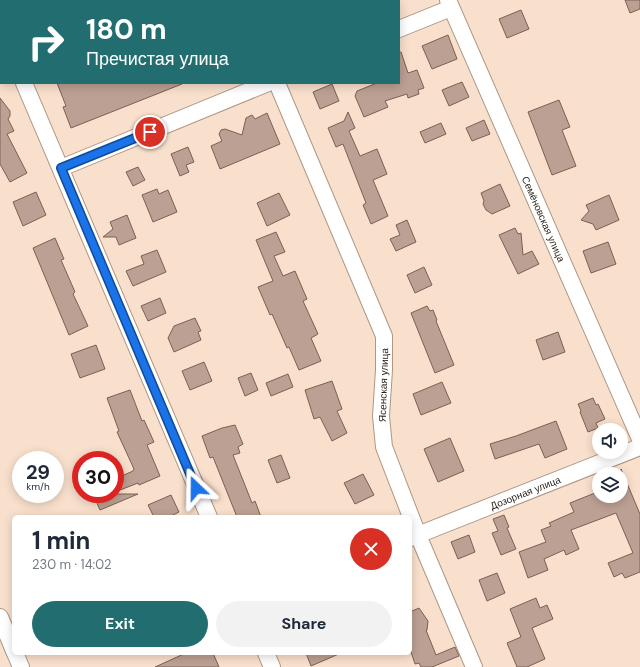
<!DOCTYPE html>
<html lang="en">
<head>
<meta charset="utf-8">
<style>
	:root { --surface:#fff; --page:#f2f2f3; --text:#1f2937; --muted:#747a83; --accent:#216d6f }
	body { margin:0; font-family:"DM Sans",sans-serif; background:var(--page); color:var(--text); height:100vh; display:flex; flex-direction:column; font-size:15px; white-space:nowrap }
	* { box-sizing:border-box; margin:0 }
	p { font-size:13px; color:var(--muted) }
	.icon { flex:none; width:22px; height:22px; fill:none; stroke:currentColor; stroke-width:2; stroke-linecap:round; stroke-linejoin:round }
	.map { position:relative; flex:1; overflow:hidden }
	.details { position:absolute; left:12px; top:515px; width:400px; height:140px; display:flex; flex-direction:column; background:var(--surface); border-radius:6px; box-shadow:0 2px 10px #0003 }
	.details>* { flex:none }
	.hud { position:absolute; left:0px; top:0px; width:400px; height:84px; box-shadow:0 2px 10px #0003; background:#216d6f; color:#fff; overflow:hidden }
	.buttons { position:absolute; left:592px; top:423px; display:grid; gap:8px }
	.buttons a { display:grid; place-items:center; width:36px; height:36px; border-radius:50%; background:var(--surface); box-shadow:0 2px 10px #0003; font-size:20px }
	.speed { position:absolute; left:12px; top:451px; display:flex; gap:8px; font-size:20px; font-weight:700; text-align:center }
	.speed>* { display:grid; place-content:center; width:52px; height:52px; border-radius:50%; background:var(--surface); box-shadow:0 2px 10px #0003; line-height:1 }
	.speed small { font-size:10px; font-weight:400 }
	.speed .limit { border:6px solid #d22; background:#fff; color:#111 }
	.pin { position:absolute; display:grid; place-items:center; width:34px; height:34px; color:#fff; margin:-17px; border:2px solid #fff; border-radius:50%; box-shadow:0 1px 4px #0007 }
	.me { position:absolute; width:44px; margin:-22px; rotate:337deg; stroke-linejoin:round; filter:drop-shadow(0 0 3px #0008) }
	.turn { display:flex; align-items:center; gap:14px; height:84px; padding:0 20px; font-size:18px }
	.turn .icon { width:52px; height:52px; stroke-width:2.5 }
	.turn b { display:block; font-size:28px; line-height:34px }
	.round { display:grid; place-items:center; flex:none; width:42px; height:42px; border-radius:21px; background:var(--page) }
	.overview { display:flex; align-items:center; justify-content:space-between; height:68px; padding:0 20px }
	h1 { font-size:24px; font-weight:700; line-height:30px }
	.primary-button { display:flex; gap:8px; margin-top:auto; padding:8px 20px }
	.primary-button a { flex:1; height:46px; border-radius:24px; background:var(--accent); color:#fff; font-size:16px; font-weight:700; line-height:46px; text-align:center }
	.primary-button a+a { background:var(--page); color:var(--text) }
	.map>svg:first-child { display:block }
</style>
</head>
<body>
<div class="map">
<svg width="640" height="667" viewBox="0 0 640 667">
	<rect width="100%" height="100%" fill="#f9e0cc"/>
	<!-- building -->
	<path fill="#bca093" stroke="#7a6054" d="M625 0H640V9L630 13Z
		M521 10 529 29 507 38 499 19Z
		M448 35 457 59 432 69 422 46Z
		M399 52H401L408 73 417 70 424 88 418 90 419 94 408 98 407 94 385 101 388 107 364 117 355 96 357 91 377 83H399Z
		M462 82 469 97 449 106 442 90Z
		M57 83H181L182 84 71 128 63 107 66 106Z
		M332 84 339 101 320 109 313 92Z
		M0 98 10 111V116L8 119 14 131 7 134 27 173 10 182 0 164Z
		M559 100 570 127 562 130 576 166 552 175 528 112Z
		M348 112 355 128 349 131 360 156 377 149 387 174 373 180 388 216 371 224 363 205 366 203 343 144 336 147 328 128 344 121Z
		M267 113 280 144 220 169 211 146 222 141 219 134 221 130 225 129 242 135 246 118 252 115 255 119Z
		M484 120 490 134 472 141 466 128Z
		M441 123 446 134 425 143 420 132Z
		M188 147 194 162 186 165 189 172 180 176 171 154Z
		M138 167 145 180 133 186 126 172Z
		M500 184 510 206 492 214 486 210 483 204 484 201 481 193Z
		M157 189 159 194 168 190 177 212 153 222 142 195Z
		M36 192 46 215 23 226 13 202Z
		M279 193 290 215 267 226 257 203Z
		M609 195 619 220 596 230 593 224 581 220 589 211 586 205Z
		M127 215 136 238 119 245 116 237H103L113 229 110 222Z
		M407 220 416 242 396 251 390 239 400 235 396 225Z
		M515 228 518 234 521 233 523 255 532 251 539 264 518 274 499 235Z
		M276 232 285 252 274 256 283 276 295 271 307 299 303 301 318 334 311 338 321 361 299 370 289 347 287 348 272 314 270 315 258 287 273 281 256 240Z
		M55 238 64 259 61 260 75 292 73 294 88 326 69 335 33 248Z
		M608 242 616 264 591 273 583 251Z
		M157 250 166 272 133 286 126 271 144 264 141 256Z
		M424 267 432 285 415 293 407 275Z
		M160 298 166 313 148 321 141 306Z
		M427 306 430 311 433 310 437 320 436 321 454 365 435 373 411 313Z
		M195 318 201 331 198 332 201 340 174 352 168 338 174 326Z
		M558 332 565 352 543 360 536 340Z
		M96 345 105 369 80 378 71 354Z
		M204 362 212 381 190 390 182 371Z
		M251 373 258 390 245 396 238 378Z
		M288 374 293 387 271 396 266 383Z
		M332 381 342 409 337 411 347 433 332 441 320 417 314 419 305 390Z
		M442 382 451 403 421 415 413 394Z
		M130 390 142 421 144 420 154 442 147 445 160 476 139 485 138 483 115 492V479L133 471 134 469 117 432 119 431 107 398Z
		M593 398 596 405 598 404 605 419 596 423 598 428 588 432 580 412 581 411 578 404Z
		M556 421 567 449 545 458 539 444 495 459 490 444 516 436Z
		M235 425 243 444 238 447 240 453 233 455 252 503 255 501 261 517H237L213 457 210 458 202 436 222 428Z
		M450 438 464 471 438 482 424 449Z
		M281 455 290 478 277 483 268 460Z
		M621 469 640 514V572L625 578 622 573 614 577 608 563 633 553 616 513 571 530 579 549 566 555 564 550 544 559 548 570 528 578 519 552 546 542 541 530 551 526 549 523 574 512 570 503 595 493 596 496H621Z
		M363 474 374 495 355 504 344 483Z
		M93 494H138L100 510Z
		M171 495 179 512 169 517H154L148 505Z
		M504 515 509 527 507 528 516 549 501 555 492 533 498 531 493 519Z
		M469 535 475 552 458 559 451 542Z
		M497 573 505 593 487 601 479 580Z
		M536 598 540 608 547 605 553 619 532 628 545 659 527 667H517L507 643 521 637 510 609Z
		M419 608 428 621 427 630H426L436 655 455 647 459 656 432 667H421L419 663 415 664 410 649V612Z
		M186 653H213L219 667H155Z
		M306 653H341L311 666Z"/>
	<g fill="none" stroke-linecap="round" stroke-linejoin="round">
		<defs>
			<g id="minor">
				<path d="M244 0 245 1"/>
				<path id="s1" d="M448 0 640 439"/>
				<path d="M0 26 1 29"/>
				<path d="M399 29 451 8"/>
				<path d="M24 83 209 517"/>
				<path d="M277 83 384 336V370L381 416 384 447 418 535 474 667"/>
				<path d="M61 168 268 83"/>
				<path id="s2" d="M410 538 640 447"/>
				<path d="M0 617 14 651"/>
				<path d="M15 653 21 667"/>
				<path d="M266 653 272 667"/>
			</g>
		</defs>
		<!-- minor casing -->
		<use href="#minor" stroke="#ad9683" stroke-width="18"/>
		<!-- minor -->
		<use href="#minor" stroke="#fff" stroke-width="16"/>
	</g>
	<g fill="none" stroke-linecap="round" stroke-linejoin="round">
		<defs>
			<path id="route" d="M150 132 61 168 196 488"/>
		</defs>
		<!-- route casing -->
		<use href="#route" stroke="#114b97" stroke-width="10"/>
		<!-- route -->
		<use href="#route" stroke="#1a73e8" stroke-width="7"/>
	</g>
	<g text-anchor="middle" stroke-width="3.5" stroke-linejoin="round" paint-order="stroke">
		<!-- street labels -->
		<g font-size="10" fill="#261e16" stroke="#fff">
			<text dy="4" stroke="none"><textPath href="#s1" startOffset="239">Семёновская улица</textPath></text>
			<text transform="translate(383 385) rotate(-88)" y="4">Ясенская улица</text>
			<text dy="4" stroke="none"><textPath href="#s2" startOffset="124">Дозорная улица</textPath></text>
		</g>
	</g>
</svg>
<div class="buttons">
<a><svg class="icon" aria-label="sound" viewBox="0 0 24 24"><path d="M4 9h4l5-4v14l-5-4H4zM17 9q2 3 0 6"/></svg></a>
<a><svg class="icon" aria-label="layers" viewBox="0 0 24 24"><path d="M12 4l9 5-9 5-9-5zM3 14l9 5 9-5"/></svg></a>
</div>
<div class="speed"><div>29<small>km/h</small></div><div class="limit">30</div></div>
<div class="pin" style="left:150px;top:132px;background:#d93025"><svg class="icon" aria-label="arrive" viewBox="0 0 24 24"><path d="M6 21V4h12l-3 4 3 4H6"/></svg></div>
<svg class="me" style="left:196px;top:488px" viewBox="-20 -20 40 40"><path d="M0-17L14 15 0 8-14 15z" fill="#1a73e8" stroke="#fff" stroke-width="4"/></svg>
<div class="hud">
<div class="turn"><svg class="icon" aria-label="right" viewBox="0 0 24 24"><path d="M7 20v-9h11M14 6l5 5-5 5"/></svg><div><b>180 m</b>Пречистая улица</div></div>
</div>
<section class="details">
<div class="overview"><div><h1>1 min</h1><p>230 m · 14:02</p></div><a class="round" style="background:#d93025;color:#fff"><svg class="icon" aria-label="close" viewBox="0 0 24 24"><path d="M6 6l12 12M18 6L6 18"/></svg></a></div>
<div class="primary-button"><a>Exit</a><a>Share</a></div>
</section>
</div>
</body>
</html>
